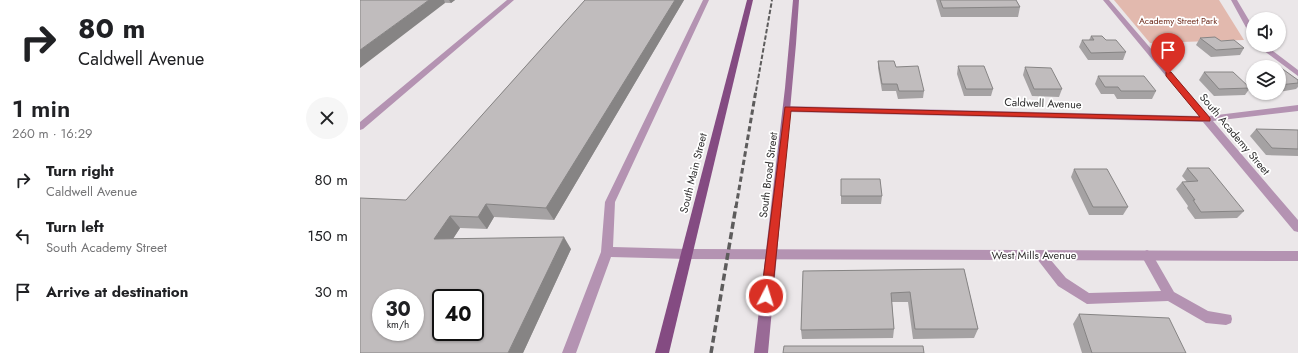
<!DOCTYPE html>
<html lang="en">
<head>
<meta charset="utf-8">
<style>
	:root { --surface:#fff; --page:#f6f6f6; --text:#202124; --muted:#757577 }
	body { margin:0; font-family:Jost,sans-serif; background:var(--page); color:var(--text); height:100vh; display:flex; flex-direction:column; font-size:15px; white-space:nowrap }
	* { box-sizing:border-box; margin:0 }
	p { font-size:13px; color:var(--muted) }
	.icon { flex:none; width:22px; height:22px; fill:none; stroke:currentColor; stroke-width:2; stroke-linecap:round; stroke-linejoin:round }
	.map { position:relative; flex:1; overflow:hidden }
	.details { display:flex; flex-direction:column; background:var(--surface); width:360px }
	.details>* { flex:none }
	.guide { background:#fff; color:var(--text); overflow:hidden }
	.buttons { position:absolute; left:886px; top:12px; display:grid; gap:8px }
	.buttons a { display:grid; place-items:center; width:40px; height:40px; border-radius:50%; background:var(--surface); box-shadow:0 1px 3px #0004; font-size:20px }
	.speed { position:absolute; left:12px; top:289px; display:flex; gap:8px; font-size:20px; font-weight:700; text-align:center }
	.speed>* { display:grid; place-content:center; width:52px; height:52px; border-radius:50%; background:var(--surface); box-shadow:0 1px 3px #0004; line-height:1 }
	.speed small { font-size:10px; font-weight:400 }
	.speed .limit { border:2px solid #111; border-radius:6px; background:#fff; color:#111 }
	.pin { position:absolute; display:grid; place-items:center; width:34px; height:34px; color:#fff; margin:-41px -17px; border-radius:50% 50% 50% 0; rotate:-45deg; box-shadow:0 0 4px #0007 }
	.pin .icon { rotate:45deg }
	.me { position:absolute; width:44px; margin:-22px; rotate:5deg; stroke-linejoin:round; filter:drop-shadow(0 0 3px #0008) }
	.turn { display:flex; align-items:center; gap:14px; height:84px; padding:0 12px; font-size:18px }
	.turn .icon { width:52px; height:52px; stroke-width:2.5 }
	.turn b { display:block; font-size:28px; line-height:34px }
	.round { display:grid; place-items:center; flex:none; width:42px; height:42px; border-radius:21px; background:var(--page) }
	.overview { display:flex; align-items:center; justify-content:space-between; height:68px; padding:0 12px }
	h1 { font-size:24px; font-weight:600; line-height:30px }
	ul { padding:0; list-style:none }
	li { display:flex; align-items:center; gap:12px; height:56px; padding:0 12px }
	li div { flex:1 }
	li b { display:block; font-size:15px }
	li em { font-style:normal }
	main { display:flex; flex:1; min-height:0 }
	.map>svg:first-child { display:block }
</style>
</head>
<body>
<main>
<section class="details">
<div class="guide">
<div class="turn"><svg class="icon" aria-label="right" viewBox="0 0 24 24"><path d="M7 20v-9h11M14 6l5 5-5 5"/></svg><div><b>80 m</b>Caldwell Avenue</div></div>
</div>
<div class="overview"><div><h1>1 min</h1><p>260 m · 16:29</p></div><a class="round"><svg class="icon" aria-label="close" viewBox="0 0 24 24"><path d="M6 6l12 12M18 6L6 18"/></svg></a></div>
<ul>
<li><svg class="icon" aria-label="right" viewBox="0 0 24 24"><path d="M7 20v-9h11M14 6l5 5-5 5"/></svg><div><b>Turn right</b><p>Caldwell Avenue</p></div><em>80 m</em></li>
<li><svg class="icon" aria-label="left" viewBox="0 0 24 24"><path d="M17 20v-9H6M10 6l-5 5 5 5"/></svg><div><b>Turn left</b><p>South Academy Street</p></div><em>150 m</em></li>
<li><svg class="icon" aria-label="arrive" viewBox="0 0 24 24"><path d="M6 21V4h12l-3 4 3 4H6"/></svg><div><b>Arrive at destination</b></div><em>30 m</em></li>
</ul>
</section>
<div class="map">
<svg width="938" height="353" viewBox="0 0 938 353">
	<rect width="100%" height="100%" fill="#ebe7e9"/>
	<!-- green -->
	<path fill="#e2b9ae" d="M754 0H859L884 40 790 43Z"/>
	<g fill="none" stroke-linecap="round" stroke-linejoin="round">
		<!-- lane -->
		<path fill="#b493b2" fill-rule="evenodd" d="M147 0H154L3 129 0 130V122Z
			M343 0H349L255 202 253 247 327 249 331 251 333 254 331 257 327 259 251 257 216 353H202L241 252 245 202Z
			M680 250 684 252 706 278 729 293 801 291 781 255 783 252 787 250 791 252 814 292 848 311 871 315 872 319 871 323 866 325 846 323 808 301 727 304 698 286 674 255 676 252Z"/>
		<!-- street -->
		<path fill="#b493b2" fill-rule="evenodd" d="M743 0H749L849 116 938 105V111L853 121 938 220V232L934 231 843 122 428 112 424 109 428 106 839 116Z
			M871 0H877L893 27V35L889 33Z
			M896 45H905L938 70V76Z
			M327 249 938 251V261L327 259 323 257 321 254 323 251Z"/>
		<!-- secondary -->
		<path fill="#996a96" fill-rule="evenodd" d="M433 0H439L436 44 408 353H394L425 88Z"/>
		<!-- primary -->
		<path fill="#844b82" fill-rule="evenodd" d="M387 0H393L309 353H295Z"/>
		<!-- rail-far2 -->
		<path stroke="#5d5c5c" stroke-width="2" stroke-dasharray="4.5 2" stroke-linecap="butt" d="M396 91 412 0"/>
		<!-- rail-far1 -->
		<path stroke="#5d5c5c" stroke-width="3" stroke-dasharray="5.5 3" stroke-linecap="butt" d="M376 207 396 90"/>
		<!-- rail -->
		<path stroke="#5d5c5c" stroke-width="3.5" stroke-dasharray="7 3.5" stroke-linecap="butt" d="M351 353 376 206"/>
	</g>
	<!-- wall -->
	<path fill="#a5a2a3" d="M0 0H95L91 3Z
		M225 0H324L194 220 134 217 127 229 100 228 93 239 211 249 163 353 46 200Z
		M576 0H656L660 7 658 17H581Z
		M731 36 746 40 766 52 763 60H728L719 47 722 40H729Z
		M840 38 861 41 884 48 880 55 851 57 836 45Z
		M518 61 536 67 564 91 563 98 538 99 536 91H522L518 68Z
		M598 66 633 89 631 96H604L597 74Z
		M665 67 702 89 699 97 672 96 663 75Z
		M919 67 938 80V87L936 89 919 92Z
		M893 71V78L890 76Z
		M844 72 890 88 885 95 854 96 839 80Z
		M738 76 796 91 792 99H757L754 94H741L735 84Z
		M896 129 938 130V156L906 155 890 136Z
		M827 168 884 211 877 218 835 219 827 208 828 206 816 189 822 182H827L822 176Z
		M714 169 768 207 763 215H729L711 177Z
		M481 179 522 196 521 204H481Z
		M604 269 618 329 614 338 553 339 548 302H532L534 329 533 338 442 339 441 330 443 271Z
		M719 314 826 353H722L713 324Z"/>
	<!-- shaded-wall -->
	<path fill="#868484" d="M69 0H84L85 3 0 68V50Z
		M89 0H95L91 3Z
		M315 0H324L194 220 186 208Z
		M126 204 134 217 127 229 118 217Z
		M90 216 100 228 85 251 74 239Z
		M204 237 211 249 163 353H148Z"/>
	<!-- building -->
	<path fill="#c0bcbd" stroke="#868484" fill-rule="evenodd" d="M0 0H69L0 50Z
		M225 0H315L186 208 126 204 118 217 90 216 74 239 204 237 148 353H0V198L46 200ZM21 298H55V332H21ZM81 298H115V332H81Z
		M580 0H656L660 7 583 8Z
		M731 36H742L746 40H756L766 52 731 53 722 40H734Z
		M855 37 861 41 874 40 884 48 856 50 840 38Z
		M518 61H534L536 67 558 66 564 91H539L537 84H522Z
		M917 65 938 80V83L919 85V67H905Z
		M598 66H624L633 89H606Z
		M665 67 691 68 702 89H674Z
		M844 72H873L890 88 859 89Z
		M738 76H784L796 91H761L758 87H745Z
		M896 129 938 130V149L912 148Z
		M827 168H849L884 211 841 212 833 200H835L822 182 838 181Z
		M714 169H747L768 207H733Z
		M481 179H520L522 196H481Z
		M604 269 618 329H555L550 292 531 293 534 329 441 330 443 271Z
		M719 314 809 318 826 353H732Z
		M424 346H563L564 353H423Z"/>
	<!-- route -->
	<path fill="#d93025" stroke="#8d1f18" d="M806 72H811L850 118V121L431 111 412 296 410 300 406 301 402 300 401 296 425 107 840 117 806 76Z"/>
	<g text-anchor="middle" stroke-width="3.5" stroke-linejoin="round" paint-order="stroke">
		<!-- far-park labels -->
		<g font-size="9" fill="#702e1e" stroke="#fff">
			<text x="818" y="24">Academy Street Park</text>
		</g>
		<!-- street labels -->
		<g font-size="11" fill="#2f2e2e" stroke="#fff">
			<text transform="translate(683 103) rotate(2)" y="4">Caldwell Avenue</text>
			<text transform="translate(875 134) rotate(50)" y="4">South Academy Street</text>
			<text transform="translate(333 173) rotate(-76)" y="4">South Main Street</text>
			<text transform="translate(408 175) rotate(-83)" y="4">South Broad Street</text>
			<text x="674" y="259">West Mills Avenue</text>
		</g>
	</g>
</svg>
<div class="buttons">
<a><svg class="icon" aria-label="sound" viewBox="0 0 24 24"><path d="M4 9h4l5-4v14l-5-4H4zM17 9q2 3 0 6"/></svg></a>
<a><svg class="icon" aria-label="layers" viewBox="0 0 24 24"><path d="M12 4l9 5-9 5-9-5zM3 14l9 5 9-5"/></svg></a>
</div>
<div class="speed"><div>30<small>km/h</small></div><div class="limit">40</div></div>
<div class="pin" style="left:808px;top:74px;background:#d93025"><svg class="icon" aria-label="arrive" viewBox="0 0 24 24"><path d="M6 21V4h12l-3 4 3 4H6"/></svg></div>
<svg class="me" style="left:406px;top:296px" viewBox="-20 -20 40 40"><circle r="17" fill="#d93025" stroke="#fff" stroke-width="3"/><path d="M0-11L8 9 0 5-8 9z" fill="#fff"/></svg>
</div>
</main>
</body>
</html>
